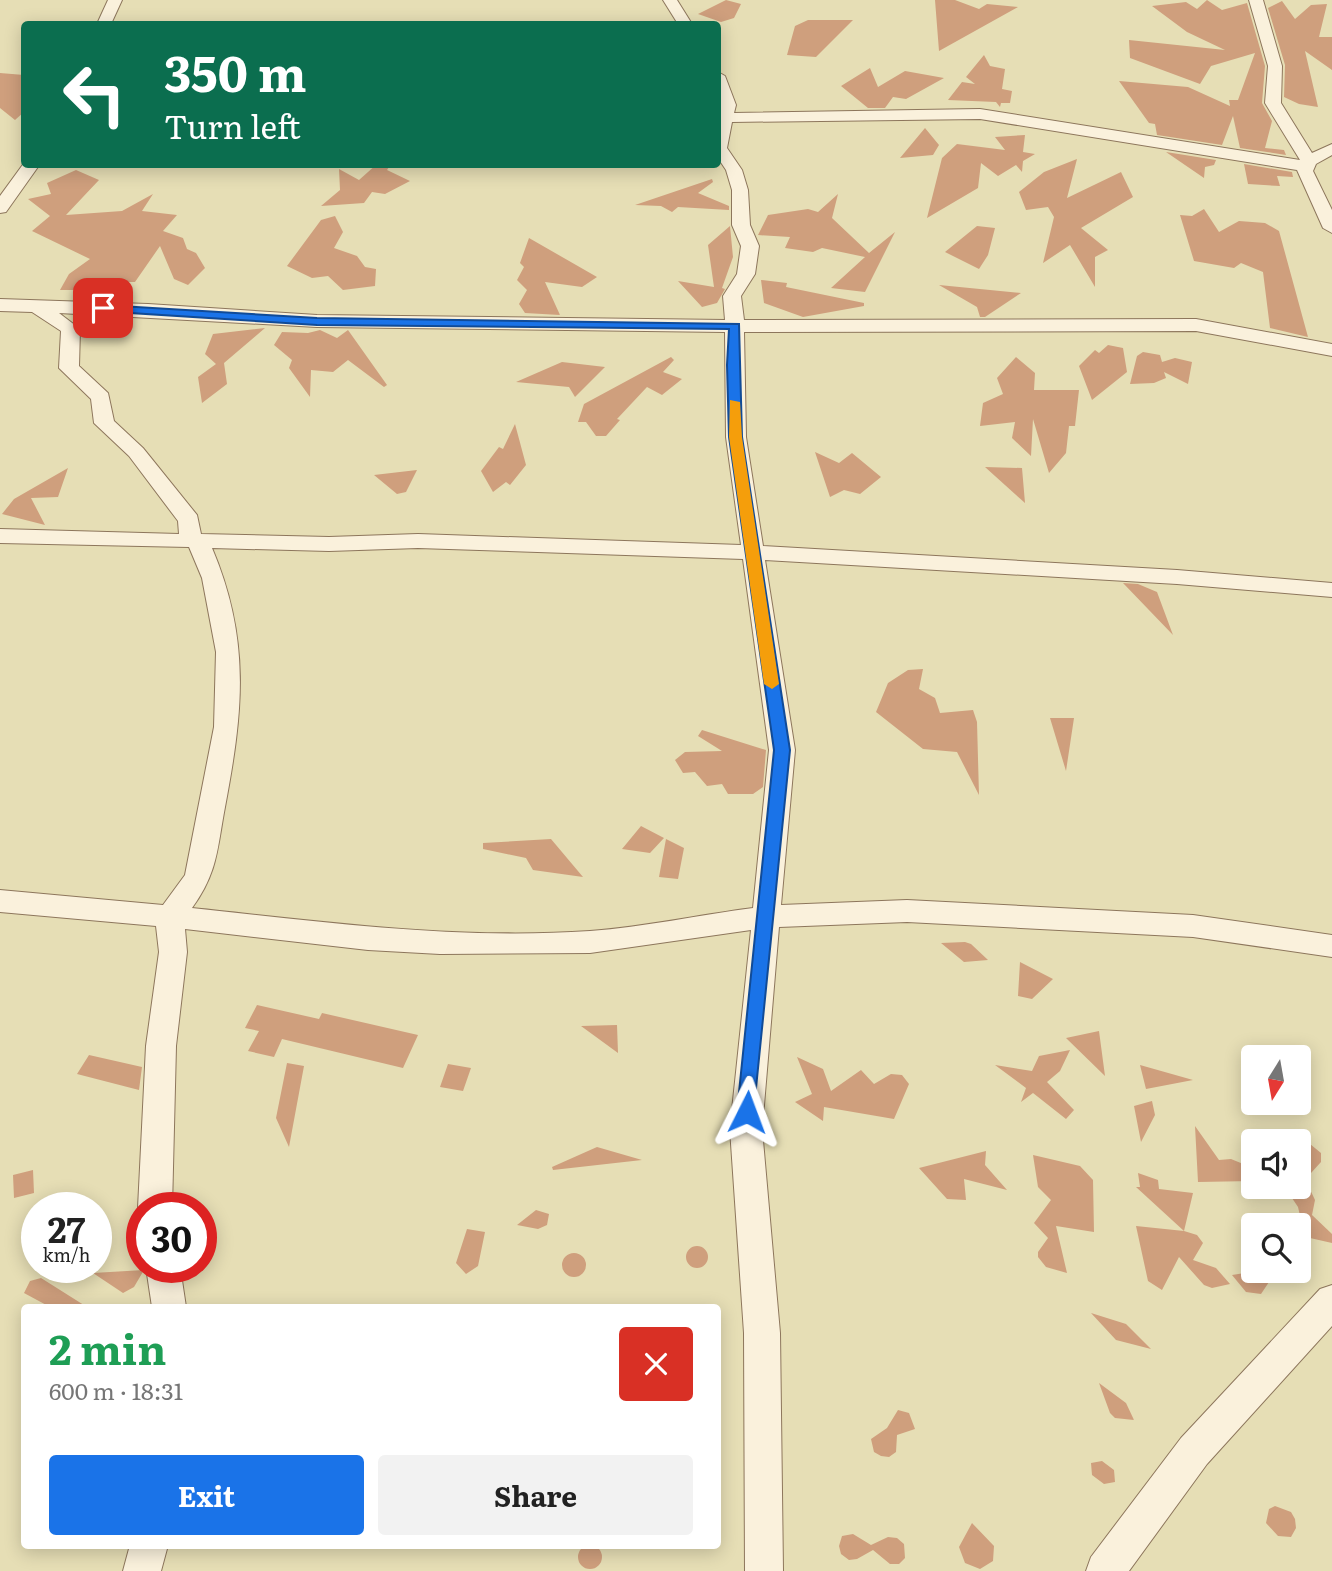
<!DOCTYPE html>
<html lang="en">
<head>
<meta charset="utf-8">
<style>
	:root { --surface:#fff; --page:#f2f2f2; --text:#222; --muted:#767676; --accent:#1a73e8 }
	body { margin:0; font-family:Literata,serif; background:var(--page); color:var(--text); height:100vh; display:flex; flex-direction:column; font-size:26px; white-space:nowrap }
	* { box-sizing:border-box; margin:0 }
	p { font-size:23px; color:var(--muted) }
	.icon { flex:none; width:38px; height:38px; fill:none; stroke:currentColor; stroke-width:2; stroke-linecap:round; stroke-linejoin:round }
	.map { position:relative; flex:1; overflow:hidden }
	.details { position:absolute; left:21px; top:1304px; width:700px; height:245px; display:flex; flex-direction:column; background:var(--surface); border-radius:7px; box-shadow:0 4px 18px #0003 }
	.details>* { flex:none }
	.banner { position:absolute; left:21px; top:21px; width:700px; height:147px; border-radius:7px; box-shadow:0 4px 18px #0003; background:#0b6e4f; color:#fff; overflow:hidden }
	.needle { width:46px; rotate:191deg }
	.buttons { position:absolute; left:1241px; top:1045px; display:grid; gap:14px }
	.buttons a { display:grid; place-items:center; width:70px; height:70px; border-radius:7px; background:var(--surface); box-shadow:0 4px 18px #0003; font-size:35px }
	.speed { position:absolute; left:21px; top:1192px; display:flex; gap:14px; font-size:35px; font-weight:700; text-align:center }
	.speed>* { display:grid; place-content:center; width:91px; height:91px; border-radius:50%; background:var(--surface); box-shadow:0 4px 18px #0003; line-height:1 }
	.speed small { font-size:18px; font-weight:400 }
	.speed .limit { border:10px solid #d22; background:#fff; color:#111 }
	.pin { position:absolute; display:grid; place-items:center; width:60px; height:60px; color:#fff; margin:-30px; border-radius:14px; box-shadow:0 4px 10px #0006 }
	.me { position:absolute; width:77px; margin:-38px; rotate:3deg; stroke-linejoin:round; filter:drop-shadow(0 0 5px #0008) }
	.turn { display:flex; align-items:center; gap:24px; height:147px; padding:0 28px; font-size:32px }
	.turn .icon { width:91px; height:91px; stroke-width:2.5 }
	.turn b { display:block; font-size:49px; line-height:60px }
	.round { display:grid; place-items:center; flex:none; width:74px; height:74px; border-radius:7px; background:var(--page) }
	.head { display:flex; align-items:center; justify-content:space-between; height:119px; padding:0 28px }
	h1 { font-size:42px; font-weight:700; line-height:52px; color:#1e9e55 }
	.primary-button { display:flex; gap:14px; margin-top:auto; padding:14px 28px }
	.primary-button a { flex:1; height:80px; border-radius:7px; background:var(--accent); color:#fff; font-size:28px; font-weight:700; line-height:80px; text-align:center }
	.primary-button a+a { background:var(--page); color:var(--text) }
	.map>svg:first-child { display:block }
</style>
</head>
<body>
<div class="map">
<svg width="1332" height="1571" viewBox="0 0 1332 1571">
	<rect width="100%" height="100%" fill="#f0e4c8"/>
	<!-- farmland -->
	<path fill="#e6deb5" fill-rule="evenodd" d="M0 0H1332V1571H0ZM24 24H718V164H24ZM1253 1057H1298V1102H1253ZM1253 1141H1298V1186H1253ZM37 1208H96V1267H37ZM142 1208H201V1267H142ZM1253 1225H1298V1270H1253ZM24 1307H718V1545H24Z"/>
	<!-- building -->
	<path fill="#cf9f7d" d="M726 0 741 4 734 18 721 22 698 14Z
		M935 0H955L979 9 987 4 1018 7 939 51Z
		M1207 0 1222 10 1247 3 1265 66 1262 103 1272 121 1265 148 1284 150 1286 155 1240 148 1233 116 1222 145 1157 135 1155 124 1149 123 1119 81 1188 87 1230 106 1229 100H1238L1255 53 1211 66 1200 84 1130 58 1129 40 1225 50 1187 32 1152 6 1186 2 1197 9Z
		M1282 1 1295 19 1311 5 1327 4 1319 37H1332V70L1305 51 1318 107 1299 104 1284 97 1285 65 1268 8Z
		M808 20H853L816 57 787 55 795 26Z
		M984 55 990 66 1005 69 1002 89 1012 91 1010 103H1001L1000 107 996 102 948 100 962 82 975 84 966 77Z
		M870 68 878 87 905 71 944 78 906 99 893 97 885 108H868L841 86Z
		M0 73 24 75V112L15 120 0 108Z
		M925 128 939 145 933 155 900 158Z
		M1025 135 1023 152 1035 154 1023 161 1022 172 1016 165 998 176 981 163 978 188 927 218 942 158 957 144 1005 150 995 137Z
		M1166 152 1216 160 1214 165 1205 167 1204 178Z
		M1077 159 1067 198 1121 172 1133 197 1081 228 1108 250 1095 257V287L1070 245 1043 263 1054 217 1048 207 1026 210 1019 192 1044 172Z
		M377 164H391L387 170 410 181 385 194 372 192 364 203 321 206 340 190 339 169 359 180Z
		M1244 164 1292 172 1293 177 1277 176 1280 186 1248 184Z
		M76 170 99 180 66 215 122 211 153 194 142 211 177 215 163 231 183 238 187 249 196 253 205 268 188 285 174 279 160 246 135 282H116L89 299H75L74 290H60L69 274 90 259 32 231 50 216 28 199 51 194 47 183Z
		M712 179 713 182 698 193 729 206V210L678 207 672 212 661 206 635 205Z
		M838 194 832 218 869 253 895 232 865 292 831 288 865 257 822 248 813 252 785 248 790 237 758 235 768 215 808 209 818 212Z
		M1204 209 1219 232 1239 221 1265 223 1279 231 1308 337 1270 328 1263 272 1241 263 1234 268 1194 261 1180 215 1192 216Z
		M335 216 343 232 334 248 357 256 365 267 376 269 375 286 343 290 328 276 312 278 287 266 321 220Z
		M730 226 733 257 722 288 725 289 717 303 702 307 678 281 714 287 708 245Z
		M977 226 995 228 988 255 979 269 945 252Z
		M529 238 597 277 582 287 545 282 560 315 525 313 519 304 527 290 517 280 524 267 520 263Z
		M761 280 787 283 786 287 864 303V306L803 317 764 303Z
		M939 285 1021 293 985 317H980L977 307Z
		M265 328 224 363 227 384 202 403 198 377 216 364 205 354 213 334Z
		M320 330 337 338 348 330 387 385 384 387 348 360 333 372 311 370 310 397 289 368 292 360 274 345 282 332 308 333Z
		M1108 345 1123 348 1127 372 1092 400 1079 366 1095 350 1099 353Z
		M1143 352 1160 355 1162 362 1175 358 1192 362 1188 384 1164 372 1166 378 1154 383 1130 384 1137 356Z
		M671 357 674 360 663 372 682 379 662 395 647 387 617 419 620 420 606 436H596L586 422H578L584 404Z
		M1016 357 1035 373 1034 390H1079L1075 426H1069L1066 453 1049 473 1033 419 1031 456 1012 438 1015 422 980 426 983 403 1003 394 997 378Z
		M562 362 605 367 575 397 569 387 516 382Z
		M515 424 526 465 510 485 506 482 493 492 481 471 499 447 503 449Z
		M815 452 839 463 852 453 881 477 860 494 844 490 830 497Z
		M985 467 1022 468 1025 503Z
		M68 468 58 497 31 498 45 525 2 514 14 499Z
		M417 470 406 492 397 494 374 475Z
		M1123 583 1138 584 1157 592 1173 635Z
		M923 669 919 689 935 698 940 713 973 710 977 722 979 795 957 752 923 749 876 712 888 683 908 670Z
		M1050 718H1074L1066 771Z
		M702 730 766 750 763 787 753 794H728L722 784 707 786 695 772 683 773 675 760 685 752 722 751 698 736Z
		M641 826 664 838 650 853 622 849Z
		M551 839 583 877 533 870 526 858 483 849V843Z
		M666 839 684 848 678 879 659 877Z
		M965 942 971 944 988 960 964 962 941 943Z
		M1020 962 1053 979 1032 999 1018 996Z
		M257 1005 319 1019 322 1013 418 1035 403 1068 282 1039 274 1057 248 1051 259 1031 245 1028Z
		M617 1025 618 1053 581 1026Z
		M1099 1031 1105 1076 1066 1038Z
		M1070 1050 1060 1071 1047 1082 1074 1110 1066 1119 1033 1093 1021 1102 1026 1088 995 1065 1032 1071 1039 1056Z
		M89 1055 142 1067 139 1090 77 1074Z
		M797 1057 823 1069 831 1091 861 1070 874 1084 891 1074 902 1075 909 1084 894 1119 824 1107 823 1121 795 1102 812 1094Z
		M287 1063 304 1066 289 1147 276 1118Z
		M448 1064 471 1068 463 1091 440 1087Z
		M1140 1065 1193 1080 1146 1089Z
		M1152 1101 1155 1115 1141 1142 1134 1106Z
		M1195 1126 1219 1160 1231 1159 1253 1168V1181L1198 1182Z
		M1299 1135 1321 1153V1162L1311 1173 1300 1157Z
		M597 1147 642 1160 553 1170 552 1167Z
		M986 1151 985 1165 1007 1190 964 1179 966 1200 947 1199 919 1168Z
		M1033 1155 1080 1166 1093 1180 1094 1232 1056 1226 1067 1273 1046 1267 1038 1257V1252L1048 1238 1034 1223 1051 1200 1038 1187Z
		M33 1170 34 1193 14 1198 13 1175Z
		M1138 1173 1158 1180 1159 1189 1193 1193 1184 1231 1197 1235 1203 1243 1193 1260 1216 1268 1230 1284 1212 1288 1204 1285 1179 1257 1162 1290 1148 1281 1136 1226 1184 1231 1136 1187H1140Z
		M1307 1183 1315 1200 1312 1215 1332 1234V1243L1310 1238 1304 1233 1298 1207 1288 1192Z
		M536 1210 549 1214 547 1225 538 1229 517 1225Z
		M467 1229 485 1232 478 1266 466 1274 456 1263Z
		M686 1257a11 11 0 1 1 22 0a11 11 0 1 1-22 0Z
		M562 1265a12 12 0 1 1 24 0a12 12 0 1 1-24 0Z
		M144 1270 134 1287 123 1293 93 1273Z
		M1251 1272 1271 1279 1261 1294 1246 1292 1232 1275Z
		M41 1278 87 1307H50L24 1293 30 1281Z
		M1091 1313 1126 1324 1151 1349 1116 1340Z
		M1099 1383 1126 1403 1134 1420 1115 1418 1110 1413Z
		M898 1410 909 1413 915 1429 897 1435 896 1452 889 1457 881 1456 874 1452 871 1439 887 1428Z
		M1102 1461 1114 1470 1115 1482 1104 1484 1092 1475 1091 1463Z
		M1275 1506 1291 1512 1295 1519 1296 1528 1291 1537 1278 1536 1266 1523 1269 1509Z
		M972 1523 994 1546 993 1561 980 1569 965 1563 959 1547Z
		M853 1534 871 1545 888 1537 897 1538 904 1544 905 1558 899 1564H890L873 1550 857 1559 849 1560 841 1554 839 1546 842 1536Z
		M578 1557a12 12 0 1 1 24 0a12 12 0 1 1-24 0Z"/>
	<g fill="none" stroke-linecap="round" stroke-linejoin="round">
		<defs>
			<path id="minor" d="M108 0H122L111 24H97Z
				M663 0H677L692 24H678Z
				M1249 0H1263L1282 66 1281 103 1312 153 1332 144V155L1316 164 1313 171 1332 210V233L1323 228 1297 170 980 119 732 122 727 148 742 170 748 190 750 225 759 246 755 274 741 296 744 320 1196 319 1332 344V356L1196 331 744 332 746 437 763 546 1177 570 1332 583V597L1177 584 765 560 795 750 781 905 907 900 1193 915 1332 935V957L1193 937 907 922 779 927 762 1129 780 1333 783 1571H745L744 1333 730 1129 751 930 590 953 440 954 368 950 185 929 187 952 176 1046 172 1208H142V1215L138 1208 146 1046 159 952 156 926 0 912V890L163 905 185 875 214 727 216 652 202 578 189 547 0 543V529L179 534 178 521 129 456 94 423 91 399 59 368 61 331 32 312 0 311V299L148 304 317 315 725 320 723 296 737 274 741 246 732 225V190L726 170 718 158 720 105 718 72 725 76 736 105 734 113 980 109 1300 160 1265 103 1268 66ZM59 313 317 327 725 332 726 437 741 545 418 534 329 537 201 534 197 515 143 448 114 421 108 393 79 366 80 329ZM212 548 329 551 418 548 743 559 769 750 753 908C699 915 644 927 590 931 456 940 324 922 192 908 218 872 217 849 225 807 243 712 251 640 212 548Z
				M24 163 40 164 6 212 0 213V196Z
				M146 1267H180L186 1307H152Z
				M1332 1285V1326L1207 1464 1129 1571H1086L1091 1557 1181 1438 1320 1289Z
				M130 1545H168L161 1571H123Z"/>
		</defs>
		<!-- minor casing -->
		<use href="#minor" stroke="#8d765c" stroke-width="2"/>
		<!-- minor -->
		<use href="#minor" fill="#faf1dc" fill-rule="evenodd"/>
	</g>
	<!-- route -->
	<path fill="#1a73e8" stroke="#114b97" stroke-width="2" d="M103 305 317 318 739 324 742 437 790 750 753 1118H740L737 1112 774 750 729 437 727 365 729 329 317 325 99 311V306Z"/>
	<!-- slow -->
	<path fill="#f59e0b" d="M730 400 740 402 742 437 779 684 772 689 764 684 729 437Z"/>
</svg>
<div class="buttons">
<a><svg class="needle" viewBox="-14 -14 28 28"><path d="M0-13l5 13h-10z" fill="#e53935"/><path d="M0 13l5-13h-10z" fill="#767676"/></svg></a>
<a><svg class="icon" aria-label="sound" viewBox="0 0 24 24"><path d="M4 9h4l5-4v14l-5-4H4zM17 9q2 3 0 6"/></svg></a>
<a><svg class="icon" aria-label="search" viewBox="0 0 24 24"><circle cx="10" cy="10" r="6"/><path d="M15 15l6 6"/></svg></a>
</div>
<div class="speed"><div>27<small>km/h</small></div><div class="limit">30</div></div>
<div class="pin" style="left:103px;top:308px;background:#d93025"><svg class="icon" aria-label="arrive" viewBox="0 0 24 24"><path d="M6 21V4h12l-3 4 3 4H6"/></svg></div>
<svg class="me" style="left:747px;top:1112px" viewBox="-20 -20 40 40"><path d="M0-17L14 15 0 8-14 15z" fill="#1a73e8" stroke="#fff" stroke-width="4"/></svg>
<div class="banner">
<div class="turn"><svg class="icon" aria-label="left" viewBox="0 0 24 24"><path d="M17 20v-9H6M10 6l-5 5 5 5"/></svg><div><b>350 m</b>Turn left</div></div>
</div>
<section class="details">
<div class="head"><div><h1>2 min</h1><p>600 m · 18:31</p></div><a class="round" style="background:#d93025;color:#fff"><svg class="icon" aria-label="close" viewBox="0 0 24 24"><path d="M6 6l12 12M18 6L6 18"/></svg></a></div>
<div class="primary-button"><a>Exit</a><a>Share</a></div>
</section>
</div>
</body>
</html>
